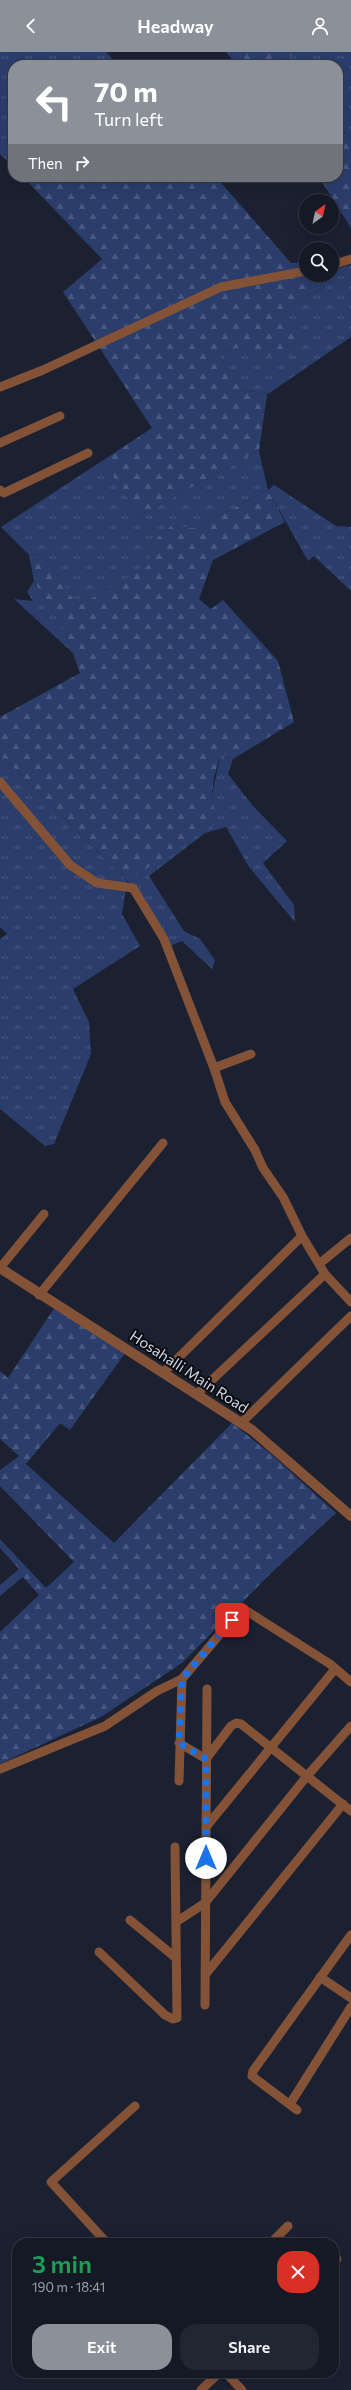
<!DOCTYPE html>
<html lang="en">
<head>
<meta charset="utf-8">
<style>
	:root { --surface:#141925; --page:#212632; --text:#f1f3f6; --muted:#9da0a7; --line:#333842; --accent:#8c9099 }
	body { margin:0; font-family:Commissioner,sans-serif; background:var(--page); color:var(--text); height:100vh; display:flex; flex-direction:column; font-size:15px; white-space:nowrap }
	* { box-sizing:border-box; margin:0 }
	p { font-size:13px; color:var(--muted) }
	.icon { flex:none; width:22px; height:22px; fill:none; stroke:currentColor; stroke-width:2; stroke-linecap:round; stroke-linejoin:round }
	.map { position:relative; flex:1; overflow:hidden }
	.details { position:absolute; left:12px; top:2186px; width:327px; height:140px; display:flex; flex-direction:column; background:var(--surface); border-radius:16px; box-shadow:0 4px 16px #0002,0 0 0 1px var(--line) }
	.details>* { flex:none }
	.top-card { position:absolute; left:8px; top:8px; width:335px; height:122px; border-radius:16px; box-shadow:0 4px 16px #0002,0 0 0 1px var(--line); background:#8c9099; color:#fff; overflow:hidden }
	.needle { width:26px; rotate:33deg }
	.controls { position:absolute; left:299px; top:142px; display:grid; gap:8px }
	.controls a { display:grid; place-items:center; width:40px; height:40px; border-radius:50%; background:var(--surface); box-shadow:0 4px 16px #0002,0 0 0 1px var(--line); font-size:20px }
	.pin { position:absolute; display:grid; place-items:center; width:34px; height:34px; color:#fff; margin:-17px; border-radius:8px; box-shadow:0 2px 6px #0006 }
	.me { position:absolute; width:44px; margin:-22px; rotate:0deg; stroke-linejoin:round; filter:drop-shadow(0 0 3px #0008) }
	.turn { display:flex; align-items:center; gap:14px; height:84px; padding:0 20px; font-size:18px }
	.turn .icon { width:52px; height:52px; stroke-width:2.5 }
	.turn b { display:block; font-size:28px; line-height:34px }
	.then { display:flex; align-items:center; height:38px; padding:0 20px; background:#0003; gap:8px; font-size:15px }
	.round { display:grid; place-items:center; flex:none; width:42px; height:42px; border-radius:16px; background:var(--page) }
	.headline { display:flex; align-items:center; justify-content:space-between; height:68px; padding:0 20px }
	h1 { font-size:24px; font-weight:600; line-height:30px; color:#1e9e55 }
	.primary-button { display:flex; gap:8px; margin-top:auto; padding:8px 20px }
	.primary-button a { flex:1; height:46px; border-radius:16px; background:var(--accent); color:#fff; font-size:16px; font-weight:600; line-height:46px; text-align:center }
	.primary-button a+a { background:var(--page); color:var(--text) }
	header { display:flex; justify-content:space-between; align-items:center; height:52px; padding:0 20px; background:var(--accent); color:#fff; font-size:18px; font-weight:600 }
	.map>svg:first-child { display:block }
</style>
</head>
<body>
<header><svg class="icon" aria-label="back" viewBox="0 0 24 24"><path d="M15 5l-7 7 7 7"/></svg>Headway<svg class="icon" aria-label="person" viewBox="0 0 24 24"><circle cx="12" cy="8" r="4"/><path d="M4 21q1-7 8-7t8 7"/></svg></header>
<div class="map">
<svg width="351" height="2338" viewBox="0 0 351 2338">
	<defs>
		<pattern id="grass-tufts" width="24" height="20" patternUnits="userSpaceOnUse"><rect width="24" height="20" fill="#2b3d6b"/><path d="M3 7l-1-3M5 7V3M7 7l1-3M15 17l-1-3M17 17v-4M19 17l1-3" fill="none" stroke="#495880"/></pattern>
		<pattern id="forest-firs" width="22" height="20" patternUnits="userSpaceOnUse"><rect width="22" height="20" fill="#2b3d6b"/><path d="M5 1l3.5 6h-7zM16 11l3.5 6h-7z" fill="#495880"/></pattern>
	</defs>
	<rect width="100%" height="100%" fill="#1b2131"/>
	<!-- grass -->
	<path fill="url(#grass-tufts)" d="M0 0H106L118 13H13V115L0 102Z
		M297 0H351V87L338 72V13L277 12Z
		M351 213V285L268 342 240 337 217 300 250 294 273 262 322 236 321 223H332V218Z
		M259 399 268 438 274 433 336 474 351 475V539L314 504 308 509 268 438 196 476 171 474 152 490 149 514 78 554 43 502 29 503 1 475 102 409 140 463Z
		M34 529 65 579 73 601 14 547 33 549 27 540Z
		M221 701 233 707 228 722 253 754 287 789 263 811 294 853 295 870 249 815 226 775 205 781 149 824 184 879 200 887 215 908 212 917 182 889 170 894 137 836 127 829 122 862 140 894 73 937 89 970 91 1002 54 1092 45 1094 0 1057V887L7 882 0 875V702L127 829 211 747Z"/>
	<!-- forest -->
	<path fill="url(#forest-firs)" d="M226 0H297L275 13H237Z
		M338 72 351 87V176L319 125H338Z
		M30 125H216L291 211 306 210V223H321L322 236 273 262 302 288 284 312 250 294 217 300 240 337 267 342 259 399 140 463 102 409 152 376 63 240 102 207 27 129Z
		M268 438 285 470 213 508 199 547 211 557 223 548 278 609 294 670 233 707 221 701 214 725 211 747 219 769 127 829 0 702V665L80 621 65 579 34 529 29 503 43 502 78 554 148 514 152 490 171 474 196 476Z
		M55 1255 125 1301 70 1378 60 1371 26 1412 114 1491 232 1371 271 1402 336 1461 271 1521 182 1611 101 1665 0 1712V1580L39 1543 23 1525 0 1544V1533L19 1517 0 1496V1487L46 1536 74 1510 0 1434V1418L19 1404 0 1387V1319L8 1326Z"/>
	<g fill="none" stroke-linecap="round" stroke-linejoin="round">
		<!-- minor -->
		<path stroke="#845237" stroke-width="9" d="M332 213 351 207
			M0 335 43 318 221 235 306 219
			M0 391 60 364
			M0 438 4 441 88 401
			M0 730 70 813 97 831 133 836 164 887 214 1016 225 1050 255 1098 263 1116 283 1145 302 1184 325 1222 351 1250
			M214 1016 251 1002
			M319 1212 351 1186
			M0 1216 44 1162
			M39 1243 163 1091
			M164 1320 302 1184
			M197 1342 325 1222
			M241 1371 351 1264
			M179 1691 206 1707
			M206 1707 231 1674 236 1671 241 1672 351 1759
			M0 1717 105 1674 157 1639 182 1627 242 1556 330 1612 351 1630
			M179 1729 182 1627
			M206 1775 335 1617
			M130 1868 176 1906
			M176 1870 205 1851 307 1724 351 1674
			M99 1900 165 1963 173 1967 177 1966 175 1795
			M205 1923 343 1752
			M320 1925 351 1946
			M205 1953 207 1637
			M290 2052 351 1955
			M297 2058 252 2024 253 2019 351 1883
			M107 2191 51 2130 135 2054
			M271 2191 288 2174
			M334 2210 337 2207
			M226 2321 242 2338
			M201 2338 219 2321"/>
		<!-- tertiary -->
		<path stroke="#845237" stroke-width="10" d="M0 1216 252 1378 351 1464"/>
	</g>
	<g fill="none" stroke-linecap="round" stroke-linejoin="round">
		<!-- route -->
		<path stroke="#1a73e8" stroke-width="7" stroke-dasharray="0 12.6" d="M206 1806V1707L179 1691 182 1627 232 1568"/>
	</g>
	<g text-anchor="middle" stroke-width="4" stroke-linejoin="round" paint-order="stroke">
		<!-- street labels -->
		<g font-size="15" fill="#cfd4de" stroke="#080b12">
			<text transform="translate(189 1320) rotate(33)" y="5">Hosahalli Main Road</text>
		</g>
	</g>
</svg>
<div class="controls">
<a><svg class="needle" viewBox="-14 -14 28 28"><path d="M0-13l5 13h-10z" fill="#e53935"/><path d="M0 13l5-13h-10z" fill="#9da0a7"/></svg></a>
<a><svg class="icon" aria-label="search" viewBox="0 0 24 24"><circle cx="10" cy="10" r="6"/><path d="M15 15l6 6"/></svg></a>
</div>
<div class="pin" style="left:232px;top:1568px;background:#d93025"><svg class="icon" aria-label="arrive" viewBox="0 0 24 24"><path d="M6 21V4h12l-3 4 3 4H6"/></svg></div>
<svg class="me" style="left:206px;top:1806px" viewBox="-20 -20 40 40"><circle r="19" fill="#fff"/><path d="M0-13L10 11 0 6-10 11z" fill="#1a73e8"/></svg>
<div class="top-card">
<div class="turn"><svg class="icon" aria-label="left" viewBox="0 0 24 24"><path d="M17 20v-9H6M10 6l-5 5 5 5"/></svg><div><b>70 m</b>Turn left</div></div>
<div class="then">Then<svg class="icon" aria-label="right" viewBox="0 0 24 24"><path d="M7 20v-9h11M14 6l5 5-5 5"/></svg></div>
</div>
<section class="details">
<div class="headline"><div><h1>3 min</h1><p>190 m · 18:41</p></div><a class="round" style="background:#d93025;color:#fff"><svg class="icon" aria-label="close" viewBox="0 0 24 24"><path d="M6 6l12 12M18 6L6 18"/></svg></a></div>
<div class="primary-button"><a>Exit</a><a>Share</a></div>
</section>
</div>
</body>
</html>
